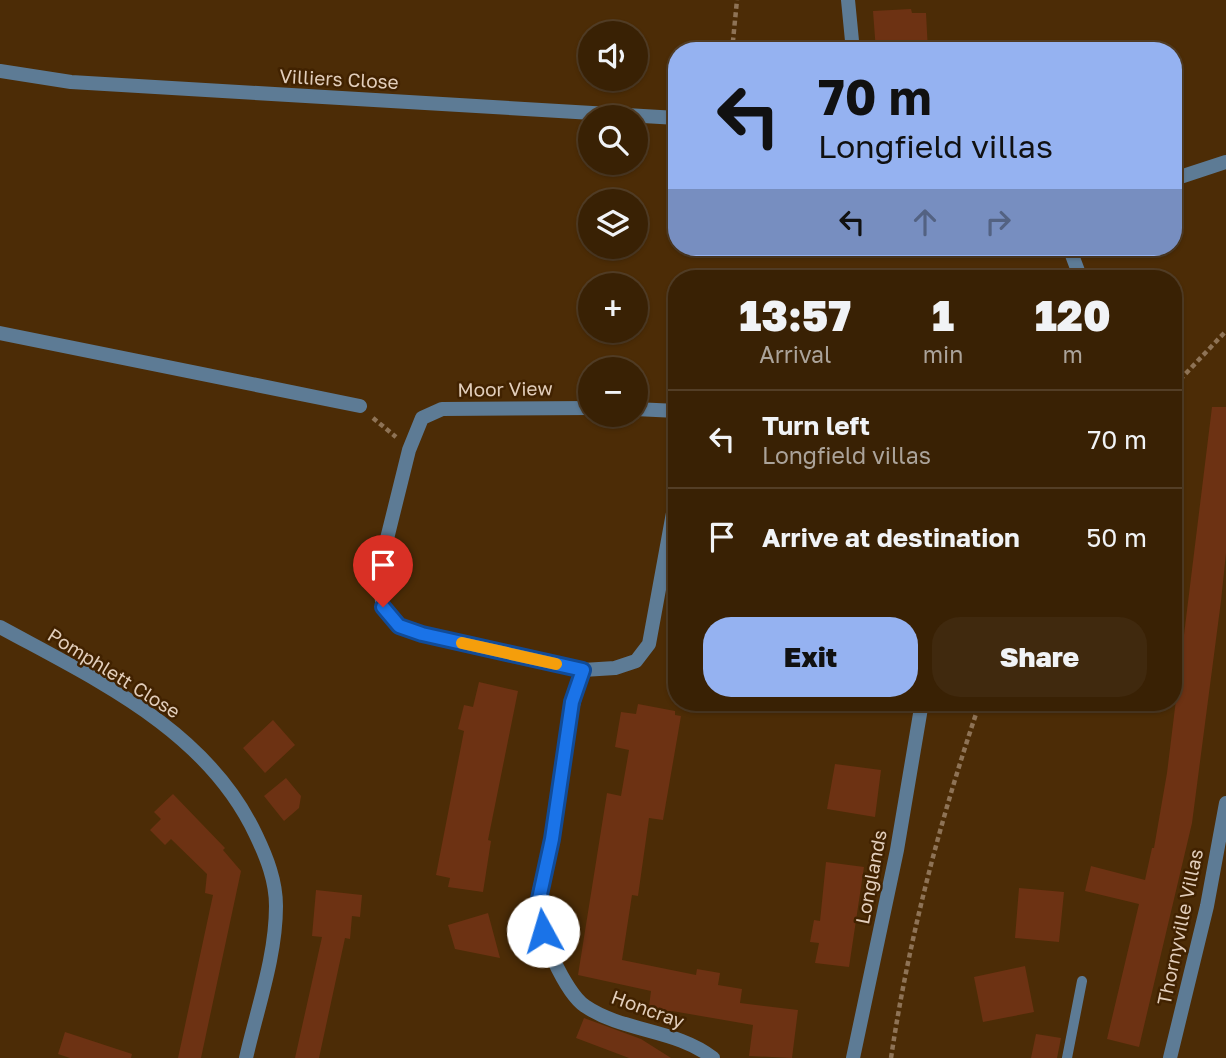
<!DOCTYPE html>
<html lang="en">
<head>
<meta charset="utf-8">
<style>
	:root { --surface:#392104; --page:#40290e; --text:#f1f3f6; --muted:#aba39a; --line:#533e26; --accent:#95b2f1 }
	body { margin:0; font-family:"Golos Text",sans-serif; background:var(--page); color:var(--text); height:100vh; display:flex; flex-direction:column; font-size:26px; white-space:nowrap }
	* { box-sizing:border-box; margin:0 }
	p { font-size:23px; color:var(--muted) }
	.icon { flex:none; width:38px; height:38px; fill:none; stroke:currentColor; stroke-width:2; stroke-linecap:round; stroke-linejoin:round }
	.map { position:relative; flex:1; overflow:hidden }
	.side { position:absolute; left:668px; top:270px; width:514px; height:441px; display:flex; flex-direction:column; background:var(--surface); border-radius:28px; box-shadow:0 2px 5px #0004,0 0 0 2px var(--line) }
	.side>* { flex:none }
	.banner { position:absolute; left:668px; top:42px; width:514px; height:214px; border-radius:28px; box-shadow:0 2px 5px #0004,0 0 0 2px var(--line); background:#95b2f1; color:#111; overflow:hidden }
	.buttons { position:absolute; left:578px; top:21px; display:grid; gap:14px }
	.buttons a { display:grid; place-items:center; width:70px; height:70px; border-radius:50%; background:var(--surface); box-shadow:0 2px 5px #0004,0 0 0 2px var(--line); font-size:35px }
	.pin { position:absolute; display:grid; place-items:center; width:60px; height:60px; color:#fff; margin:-72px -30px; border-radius:50% 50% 50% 0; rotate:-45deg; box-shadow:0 0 7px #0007 }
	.pin .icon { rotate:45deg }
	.me { position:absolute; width:77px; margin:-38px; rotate:354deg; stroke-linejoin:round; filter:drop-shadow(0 0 5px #0008) }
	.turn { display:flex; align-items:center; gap:24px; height:147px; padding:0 35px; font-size:32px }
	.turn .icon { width:91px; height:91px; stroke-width:2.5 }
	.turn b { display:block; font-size:49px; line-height:60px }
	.lanes { display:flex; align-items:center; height:66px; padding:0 35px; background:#0003; justify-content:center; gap:35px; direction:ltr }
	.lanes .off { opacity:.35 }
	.eta { display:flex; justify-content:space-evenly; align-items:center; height:119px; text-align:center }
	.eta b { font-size:42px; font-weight:800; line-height:49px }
	.button { display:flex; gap:14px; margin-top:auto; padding:14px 35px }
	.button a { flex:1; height:80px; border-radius:28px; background:var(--accent); color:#111; font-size:28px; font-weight:800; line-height:80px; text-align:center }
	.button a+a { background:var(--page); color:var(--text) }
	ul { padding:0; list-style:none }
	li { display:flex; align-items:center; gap:21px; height:98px; padding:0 35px; border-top:2px solid var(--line) }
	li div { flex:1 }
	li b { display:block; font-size:26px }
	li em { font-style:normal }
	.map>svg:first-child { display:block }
</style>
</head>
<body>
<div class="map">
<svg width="1226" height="1058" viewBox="0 0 1226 1058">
	<rect width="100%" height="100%" fill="#4c2c06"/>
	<!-- building -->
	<path fill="#6d3213" d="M911 9 912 13H926L928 51H876L873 11Z
		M1212 407H1226V553L1221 601 1192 823 1139 1047 1107 1039 1139 904 1085 891 1091 866 1145 880 1152 848H1154L1167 773Z
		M479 682 518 691 488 840 491 841 483 892 448 887 450 878 436 875 464 731 458 729 464 705 473 707Z
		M638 704 675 711V715L681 716 663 820 649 818 638 896 632 895 622 960 696 975 697 969 720 973 718 985 742 989 740 1003 798 1010 792 1058 749 1056 753 1025 672 1011 671 1018 648 1014 651 991 578 975 607 793 621 796 629 750 615 747 621 712 636 714Z
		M273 720 295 745 265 773 243 748Z
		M835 764 881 770 875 817 827 809Z
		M286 778 301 796 299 808 284 821 264 796Z
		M173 794 225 848 223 850 241 871 201 1058H178L213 895 205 893 207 874 171 839 165 845 150 830 161 819 154 812Z
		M826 862 864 867 849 967 815 963 819 943 810 942 814 920 820 921Z
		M1019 888 1064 892 1059 942 1015 938Z
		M316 890 362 895 360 917 352 916 350 939 345 938 319 1058H295L322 937 312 936Z
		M488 913 500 958 455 949 448 925Z
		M1025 966 1034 1012 983 1022 974 977Z
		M584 1018 641 1039 671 1058H629L576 1038Z
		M65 1032 132 1054 131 1058H70L58 1054Z
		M1036 1034 1061 1038 1057 1058H1031Z"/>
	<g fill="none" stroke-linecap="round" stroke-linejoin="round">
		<!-- path -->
		<path stroke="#8e7356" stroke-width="4.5" stroke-dasharray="5 3.5" stroke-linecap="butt" d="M732 51 737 0
			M1174 386 1226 331
			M373 418 396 437
			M891 1058C909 937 941 817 980 702"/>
		<!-- lane -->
		<path stroke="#5d7b95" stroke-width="10" d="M1067 1058 1082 981"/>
		<!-- street -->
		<path stroke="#5d7b95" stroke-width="14" d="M848 0 853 51
			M0 71 71 82 677 118
			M1174 179 1226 162
			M1069 247 1078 271
			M0 333 360 406
			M590 408 442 409 422 418 409 450 378 575 383 607 399 626 422 634 583 670 615 668 636 661 649 644 677 491
			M635 409 677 411
			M0 627C97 680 207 730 256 835 267 858 276 881 276 906 276 957 257 1009 246 1058
			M583 670C565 722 562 778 553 833 549 857 539 882 537 906 536 928 566 994 585 1006 623 1032 676 1029 713 1058
			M853 1058 897 850 922 702
			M1170 1058 1207 906 1226 803"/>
	</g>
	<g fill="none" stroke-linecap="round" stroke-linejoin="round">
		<defs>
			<path id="route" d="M383 607 399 626 422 634 583 670 572 702 552 839 537 908 543 931"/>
		</defs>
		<!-- route casing -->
		<use href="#route" stroke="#114b97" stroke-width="18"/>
		<!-- route -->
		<use href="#route" stroke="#1a73e8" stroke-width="12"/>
		<!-- slow -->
		<path stroke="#f59e0b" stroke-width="12" d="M462 643 556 664"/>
	</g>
	<g text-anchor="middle" stroke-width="5" stroke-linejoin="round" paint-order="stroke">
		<!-- street labels -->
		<g font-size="19" fill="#e2cebb" stroke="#412200">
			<text transform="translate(339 79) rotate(3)" y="7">Villiers Close</text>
			<text transform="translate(505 389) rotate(-1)" y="7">Moor View</text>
			<text transform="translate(114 673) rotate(32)" y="7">Pomphlett Close</text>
			<text transform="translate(871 877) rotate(-79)" y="7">Longlands</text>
			<text transform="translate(1180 927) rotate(-78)" y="7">Thornyville Villas</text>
			<text transform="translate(648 1009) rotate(20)" y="7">Honcray</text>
		</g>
	</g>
</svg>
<div class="buttons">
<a><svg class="icon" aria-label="sound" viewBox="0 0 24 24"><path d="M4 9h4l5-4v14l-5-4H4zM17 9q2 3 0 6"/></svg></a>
<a><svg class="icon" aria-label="search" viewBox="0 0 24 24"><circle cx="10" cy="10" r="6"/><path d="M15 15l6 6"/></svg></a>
<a><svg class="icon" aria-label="layers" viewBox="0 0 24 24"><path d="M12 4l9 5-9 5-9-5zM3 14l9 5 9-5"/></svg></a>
<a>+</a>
<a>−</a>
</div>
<div class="pin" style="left:383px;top:607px;background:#d93025"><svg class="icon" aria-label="arrive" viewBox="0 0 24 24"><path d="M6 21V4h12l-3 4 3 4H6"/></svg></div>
<svg class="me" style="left:543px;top:931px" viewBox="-20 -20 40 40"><circle r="19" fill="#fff"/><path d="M0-13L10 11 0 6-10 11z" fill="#1a73e8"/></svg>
<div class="banner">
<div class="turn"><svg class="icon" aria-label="left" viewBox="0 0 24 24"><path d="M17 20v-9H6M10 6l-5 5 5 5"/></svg><div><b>70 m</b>Longfield villas</div></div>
<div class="lanes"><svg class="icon" aria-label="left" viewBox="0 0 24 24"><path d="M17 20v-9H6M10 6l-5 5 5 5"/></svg><svg class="icon off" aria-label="ahead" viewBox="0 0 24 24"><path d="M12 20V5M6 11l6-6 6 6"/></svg><svg class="icon off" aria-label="right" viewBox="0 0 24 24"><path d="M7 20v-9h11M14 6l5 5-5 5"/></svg></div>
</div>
<section class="side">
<div class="eta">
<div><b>13:57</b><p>Arrival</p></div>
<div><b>1</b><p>min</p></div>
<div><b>120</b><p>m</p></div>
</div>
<ul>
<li><svg class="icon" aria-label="left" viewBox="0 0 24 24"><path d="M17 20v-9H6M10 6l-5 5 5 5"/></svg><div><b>Turn left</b><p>Longfield villas</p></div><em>70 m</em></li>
<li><svg class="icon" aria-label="arrive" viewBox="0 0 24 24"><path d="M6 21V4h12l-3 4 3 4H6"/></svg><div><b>Arrive at destination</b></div><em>50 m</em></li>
</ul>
<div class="button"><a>Exit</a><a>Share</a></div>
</section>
</div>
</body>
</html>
